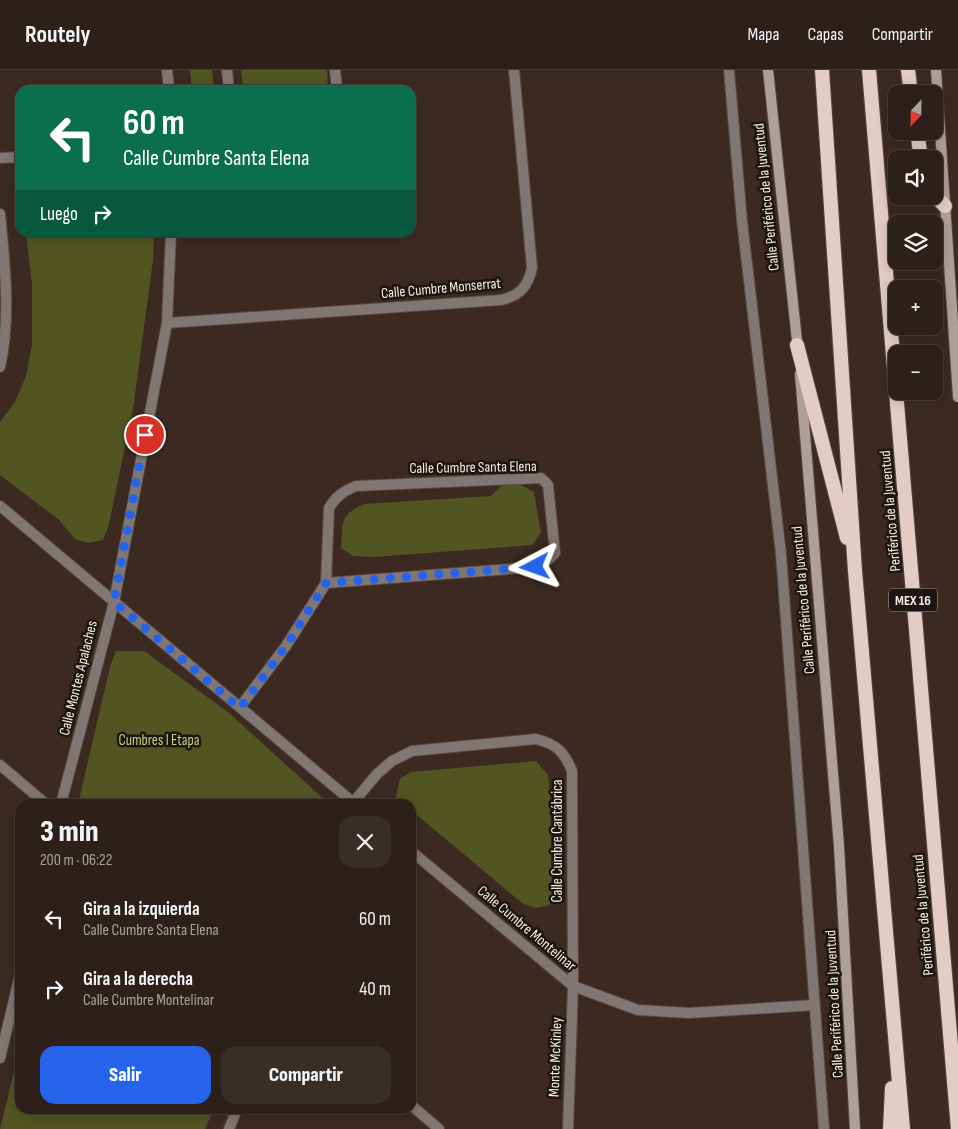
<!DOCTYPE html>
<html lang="es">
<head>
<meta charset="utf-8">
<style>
	:root { --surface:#2d201a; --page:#392d27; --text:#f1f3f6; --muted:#a7a3a2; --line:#483e39; --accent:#2563eb }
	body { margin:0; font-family:"Sofia Sans Condensed",sans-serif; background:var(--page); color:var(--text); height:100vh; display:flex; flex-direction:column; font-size:19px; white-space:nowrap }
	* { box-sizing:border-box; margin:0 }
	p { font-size:16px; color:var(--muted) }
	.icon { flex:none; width:28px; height:28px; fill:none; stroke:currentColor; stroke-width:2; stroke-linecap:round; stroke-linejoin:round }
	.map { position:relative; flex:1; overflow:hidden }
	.sheet { position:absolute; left:15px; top:729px; width:401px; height:315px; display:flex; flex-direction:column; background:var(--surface); border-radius:15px; box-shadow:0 2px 12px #0003,0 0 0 1px var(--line) }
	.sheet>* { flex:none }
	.guide { position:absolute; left:15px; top:15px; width:401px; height:152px; border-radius:15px; box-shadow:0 2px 12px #0003,0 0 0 1px var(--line); background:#0b6e4f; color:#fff; overflow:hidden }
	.needle { width:32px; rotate:202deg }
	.fabs { position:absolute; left:888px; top:15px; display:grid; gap:10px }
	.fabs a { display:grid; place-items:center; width:55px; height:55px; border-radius:10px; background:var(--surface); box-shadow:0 2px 12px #0003,0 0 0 1px var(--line); font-size:25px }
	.pin { position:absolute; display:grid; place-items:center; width:42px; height:42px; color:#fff; margin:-21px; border:2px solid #fff; border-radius:50%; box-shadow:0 1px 5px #0007 }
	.me { position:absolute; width:55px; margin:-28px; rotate:266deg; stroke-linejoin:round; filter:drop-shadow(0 0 4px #0008) }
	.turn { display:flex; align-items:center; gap:18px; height:105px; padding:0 25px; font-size:22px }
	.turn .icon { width:65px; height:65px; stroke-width:2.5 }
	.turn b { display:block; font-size:35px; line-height:42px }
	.then { display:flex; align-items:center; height:48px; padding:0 25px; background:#0003; gap:10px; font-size:19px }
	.round { display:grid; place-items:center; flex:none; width:52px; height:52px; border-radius:15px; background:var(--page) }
	.summary { display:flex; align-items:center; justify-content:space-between; height:85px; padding:0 25px }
	h1 { font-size:30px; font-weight:800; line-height:38px }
	.button { display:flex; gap:10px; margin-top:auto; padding:10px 25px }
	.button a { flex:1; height:58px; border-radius:15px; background:var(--accent); color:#fff; font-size:20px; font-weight:800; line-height:58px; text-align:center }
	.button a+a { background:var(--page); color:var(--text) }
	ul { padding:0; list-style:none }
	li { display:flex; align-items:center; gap:15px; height:70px; padding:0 25px }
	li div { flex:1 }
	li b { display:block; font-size:19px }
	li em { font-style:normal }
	header { display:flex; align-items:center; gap:30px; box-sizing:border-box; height:70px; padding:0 25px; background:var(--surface); border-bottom:1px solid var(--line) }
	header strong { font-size:24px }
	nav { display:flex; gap:28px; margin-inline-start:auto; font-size:18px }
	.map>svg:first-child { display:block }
</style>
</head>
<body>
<header>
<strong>Routely</strong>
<nav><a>Mapa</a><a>Capas</a><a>Compartir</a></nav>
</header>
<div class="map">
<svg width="958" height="1059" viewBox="0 0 958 1059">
	<rect width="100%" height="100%" fill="#3c2a22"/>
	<!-- green -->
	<path fill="#505521" d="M190 0H212L214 20H192Z
		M241 0H327L328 20H243Z
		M26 163H154L153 190 133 339 108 458 103 470 89 473 75 469 59 450 0 405V352L15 332 26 306 32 275V214Z
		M517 413 534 422 541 463 532 475 373 487 353 486 341 478C343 454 339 444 365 434L491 426 502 415Z
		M116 581H144L228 642 327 732V734H78L110 597Z
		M536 691 548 705 550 726 552 825 550 835 535 838 522 833 411 740V734H404L396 727 400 709 411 702Z
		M20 977V1039H214L205 1059H0Z"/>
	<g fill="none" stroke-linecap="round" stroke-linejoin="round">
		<defs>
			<path id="minor" d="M167 0 169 20
				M227 0 229 20
				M335 0 337 20
				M0 88 20 87
				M0 144C5 193 11 249 0 297
				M167 253 501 230C519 226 528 217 532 198L514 0
				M0 436 355 734
				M240 637 286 576 326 513 535 497 544 494 555 483 548 415 541 408 356 416C344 421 336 426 329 438L326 513
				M0 695 46 734
				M61 734 114 532 167 253 171 162
				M352 734 377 704 392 691 412 681 536 669C556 674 564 681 572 701L573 916 568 1059
				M411 781 573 916 638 940 689 943 815 935
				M0 988 20 905
				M411 1035 439 1059
				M229 1059 237 1039"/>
			<path id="tertiary" d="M729 0 742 151 781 484 824 1059"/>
			<path id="secondary" d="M768 0 798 280
				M936 0 958 327
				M800 304 839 776 855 1059"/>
			<path id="trunk" d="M822 0 855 501 903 1059
				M869 0 958 1059
				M908 0 911 24
				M917 61 921 89
				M934 125 945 136
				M797 275 847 468
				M890 1059 892 1018"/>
		</defs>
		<!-- minor casing -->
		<use href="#minor" stroke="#5a4941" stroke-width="12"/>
		<!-- tertiary casing -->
		<use href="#tertiary" stroke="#5a4941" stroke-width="12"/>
		<!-- secondary casing -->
		<use href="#secondary" stroke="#5a4941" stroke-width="12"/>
		<!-- trunk casing -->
		<use href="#trunk" stroke="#5a4941" stroke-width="16"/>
		<!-- minor -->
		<use href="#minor" stroke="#807673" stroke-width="10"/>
		<!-- tertiary -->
		<use href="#tertiary" stroke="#807673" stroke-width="10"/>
		<!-- secondary -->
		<use href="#secondary" stroke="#af9f99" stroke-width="10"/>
		<!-- trunk -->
		<use href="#trunk" stroke="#e2ccc4" stroke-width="14"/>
	</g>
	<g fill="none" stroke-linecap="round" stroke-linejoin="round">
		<!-- route -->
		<path stroke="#2563eb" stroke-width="9" stroke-dasharray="0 16.2" d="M145 365 114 532 240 638 286 576 326 513 535 497"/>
	</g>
	<g text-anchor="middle" stroke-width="5" stroke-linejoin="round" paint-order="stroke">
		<!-- shield labels -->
		<rect fill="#1d1511" stroke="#b5aaa5" stroke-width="1" x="889" y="518.5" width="48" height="23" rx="4"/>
		<g font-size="14" font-weight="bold" fill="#f6eae4">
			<text x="913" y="535">MEX 16</text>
		</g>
		<!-- street labels -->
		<g font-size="15" fill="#f6eae4" stroke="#1d1511">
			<text transform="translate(766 127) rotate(-96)" y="5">Calle Periférico de la Juventud</text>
			<text transform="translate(441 218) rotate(-5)" y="5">Calle Cumbre Monserrat</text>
			<text transform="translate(473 397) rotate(-1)" y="5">Calle Cumbre Santa Elena</text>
			<text transform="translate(890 441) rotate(-95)" y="5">Periférico de la Juventud</text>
			<text transform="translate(803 530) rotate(-95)" y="5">Calle Periférico de la Juventud</text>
			<text transform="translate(78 608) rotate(-76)" y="5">Calle Montes Apalaches</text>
			<text transform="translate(557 771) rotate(-90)" y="5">Calle Cumbre Cantábrica</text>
			<text transform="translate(923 845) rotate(-95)" y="5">Periférico de la Juventud</text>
			<text transform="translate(527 858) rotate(40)" y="5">Calle Cumbre Montelinar</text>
			<text transform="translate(834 934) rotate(-93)" y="5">Calle Periférico de la Juventud</text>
			<text transform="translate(555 987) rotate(-88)" y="5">Monte McKinley</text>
		</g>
		<!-- park labels -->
		<g font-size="15" fill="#c5d07b" stroke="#1d1511">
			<text x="159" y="675">Cumbres I Etapa</text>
		</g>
	</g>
</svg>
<div class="fabs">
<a><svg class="needle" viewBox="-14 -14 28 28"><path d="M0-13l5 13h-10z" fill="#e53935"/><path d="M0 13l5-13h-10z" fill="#a7a3a2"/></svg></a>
<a><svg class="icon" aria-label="sound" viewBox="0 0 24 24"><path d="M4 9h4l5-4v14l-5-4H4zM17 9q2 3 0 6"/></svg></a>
<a><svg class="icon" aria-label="layers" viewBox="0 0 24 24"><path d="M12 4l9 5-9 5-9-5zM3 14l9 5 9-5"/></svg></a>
<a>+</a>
<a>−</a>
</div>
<div class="pin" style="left:145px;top:365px;background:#d93025"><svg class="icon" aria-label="arrive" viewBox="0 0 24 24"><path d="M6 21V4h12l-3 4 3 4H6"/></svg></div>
<svg class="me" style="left:535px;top:497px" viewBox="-20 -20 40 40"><path d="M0-17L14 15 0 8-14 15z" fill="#2563eb" stroke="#fff" stroke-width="4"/></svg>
<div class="guide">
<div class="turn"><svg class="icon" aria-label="left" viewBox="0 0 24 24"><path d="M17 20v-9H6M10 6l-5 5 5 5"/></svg><div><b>60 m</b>Calle Cumbre Santa Elena</div></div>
<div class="then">Luego<svg class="icon" aria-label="right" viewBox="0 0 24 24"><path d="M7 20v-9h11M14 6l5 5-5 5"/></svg></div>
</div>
<section class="sheet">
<div class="summary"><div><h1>3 min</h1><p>200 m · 06:22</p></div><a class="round"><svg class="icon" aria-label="close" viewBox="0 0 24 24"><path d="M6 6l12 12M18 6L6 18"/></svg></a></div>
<ul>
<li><svg class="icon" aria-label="left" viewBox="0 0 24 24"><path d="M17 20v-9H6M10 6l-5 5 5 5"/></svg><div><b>Gira a la izquierda</b><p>Calle Cumbre Santa Elena</p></div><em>60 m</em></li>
<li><svg class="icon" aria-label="right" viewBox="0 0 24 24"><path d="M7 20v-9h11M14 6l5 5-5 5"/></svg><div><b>Gira a la derecha</b><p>Calle Cumbre Montelinar</p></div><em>40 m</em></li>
</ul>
<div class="button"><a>Salir</a><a>Compartir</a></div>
</section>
</div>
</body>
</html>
